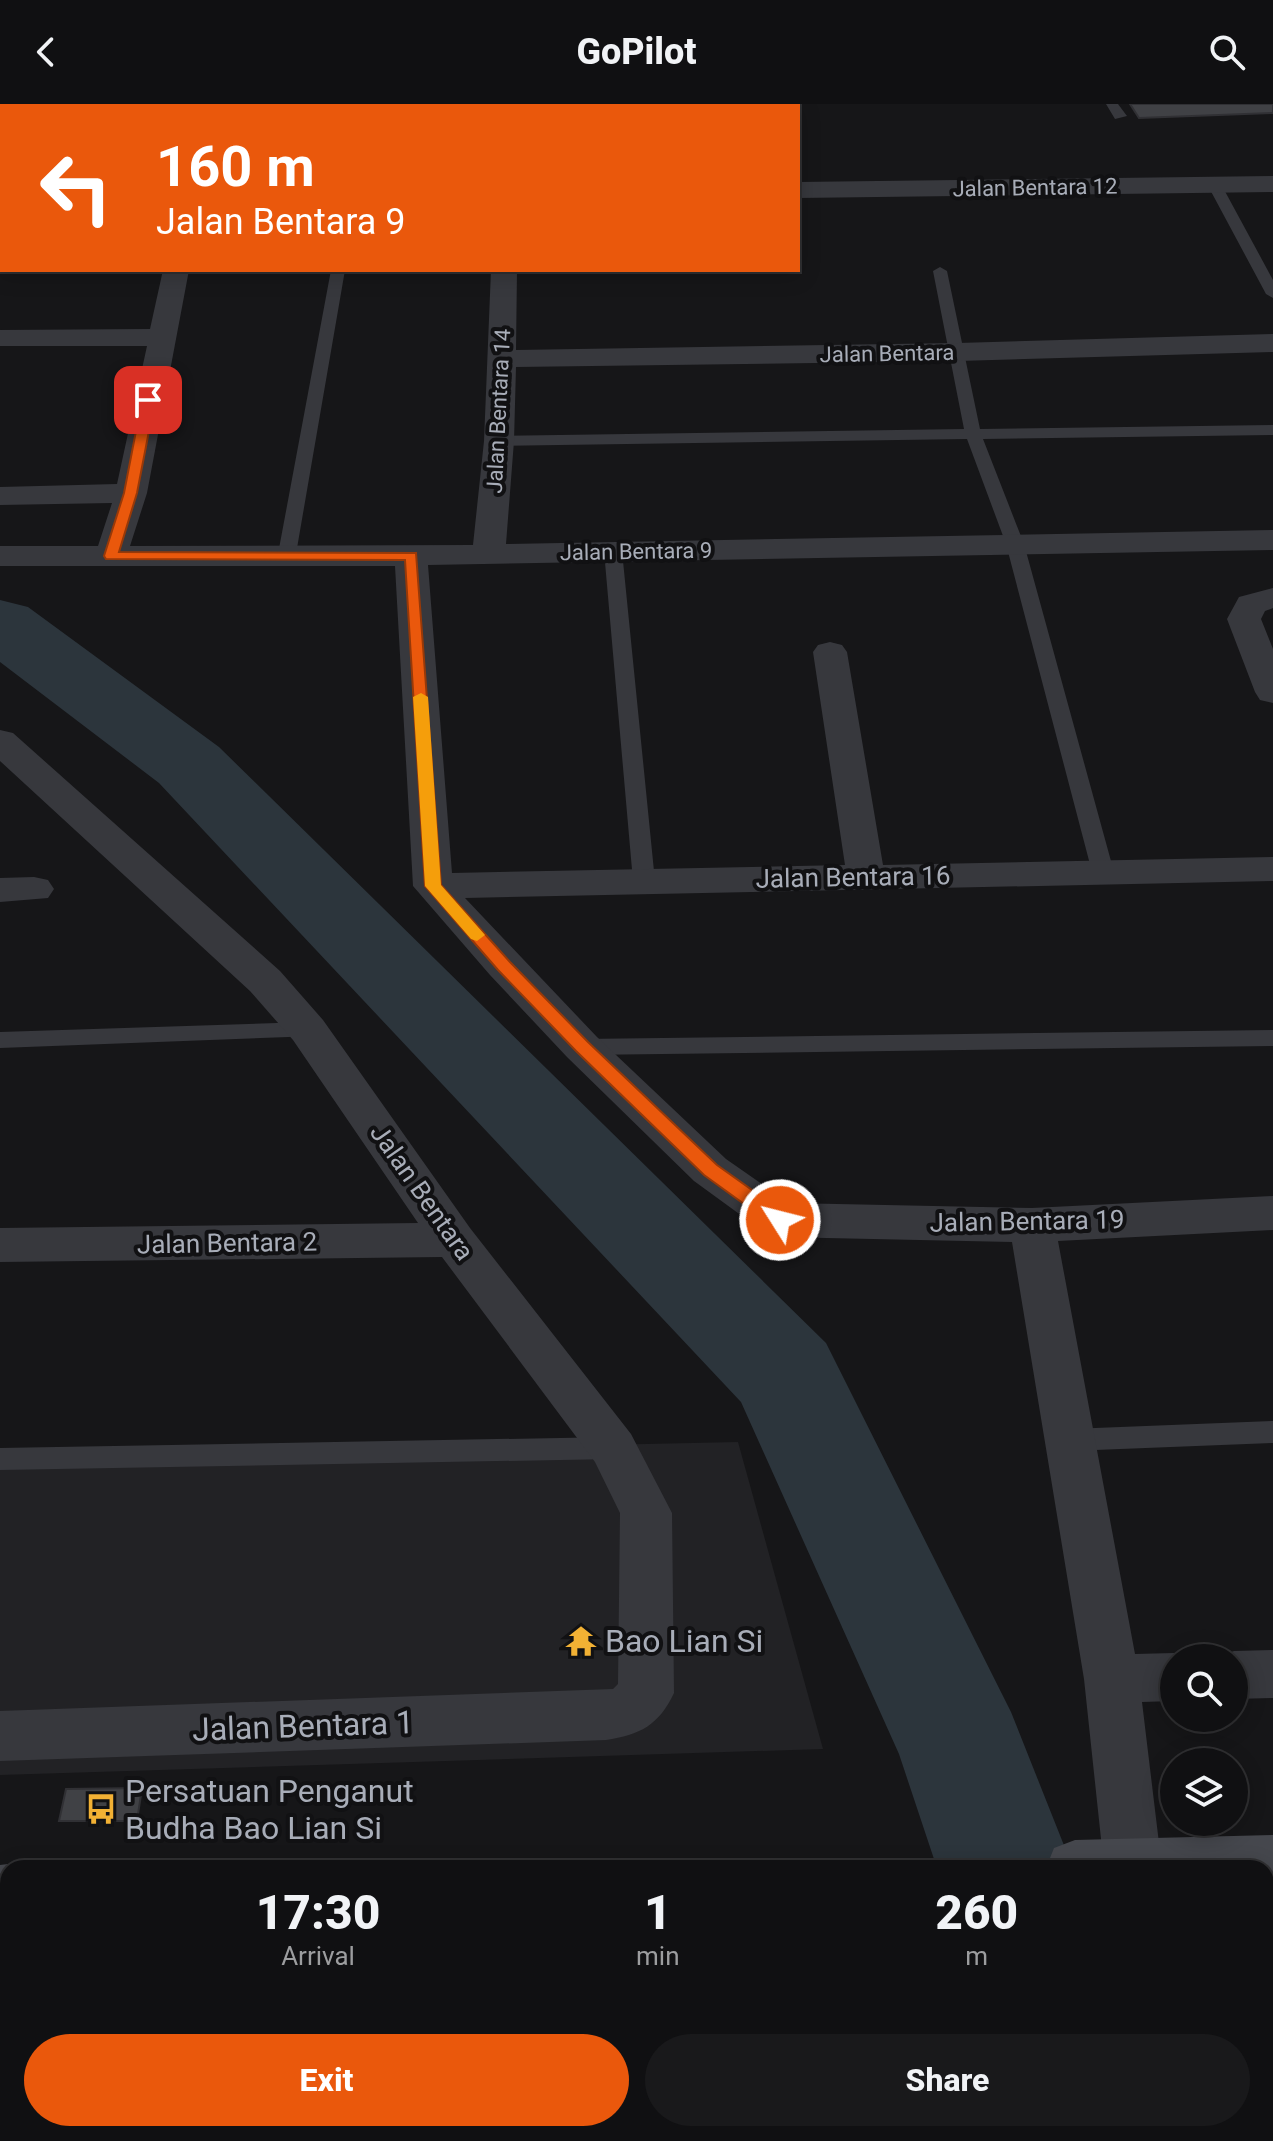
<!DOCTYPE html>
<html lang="en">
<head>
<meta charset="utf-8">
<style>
	:root { --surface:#101012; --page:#19191b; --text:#f1f3f6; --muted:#9c9d9f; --line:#303032; --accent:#ea580c }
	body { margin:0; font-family:Roboto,sans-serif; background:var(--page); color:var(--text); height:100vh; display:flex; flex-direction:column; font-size:30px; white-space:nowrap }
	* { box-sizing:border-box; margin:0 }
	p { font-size:26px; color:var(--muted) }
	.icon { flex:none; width:44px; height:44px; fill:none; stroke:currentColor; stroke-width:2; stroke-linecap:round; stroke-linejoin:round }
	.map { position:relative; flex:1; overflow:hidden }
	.details { position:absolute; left:0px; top:1756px; width:1274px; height:282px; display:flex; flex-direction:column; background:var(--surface); border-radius:24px 24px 0 0; box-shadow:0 4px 20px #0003,0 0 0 2px var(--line) }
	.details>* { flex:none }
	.top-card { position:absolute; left:0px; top:0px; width:800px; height:168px; box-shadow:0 4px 20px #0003,0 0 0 2px var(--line); background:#ea580c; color:#fff; overflow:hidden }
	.fabs { position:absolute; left:1160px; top:1540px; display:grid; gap:16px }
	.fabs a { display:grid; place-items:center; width:88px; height:88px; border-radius:50%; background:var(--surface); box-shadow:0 4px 20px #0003,0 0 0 2px var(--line); font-size:40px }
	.pin { position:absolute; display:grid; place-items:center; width:68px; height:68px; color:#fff; margin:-34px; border-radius:16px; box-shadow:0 4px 12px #0006 }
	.me { position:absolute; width:88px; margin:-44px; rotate:306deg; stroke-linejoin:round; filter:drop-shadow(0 0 6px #0008) }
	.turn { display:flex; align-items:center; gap:28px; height:168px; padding:0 24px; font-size:36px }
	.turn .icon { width:104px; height:104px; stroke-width:2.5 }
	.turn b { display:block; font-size:56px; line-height:68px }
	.eta { display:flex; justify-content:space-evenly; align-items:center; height:136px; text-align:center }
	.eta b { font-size:48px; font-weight:800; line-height:56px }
	.button { display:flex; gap:16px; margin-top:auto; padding:16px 24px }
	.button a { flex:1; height:92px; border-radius:48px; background:var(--accent); color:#fff; font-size:32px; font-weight:800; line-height:92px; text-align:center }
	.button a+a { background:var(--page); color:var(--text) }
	header { display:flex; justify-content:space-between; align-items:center; height:104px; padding:0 24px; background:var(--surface); font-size:36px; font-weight:800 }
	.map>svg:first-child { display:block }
</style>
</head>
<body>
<header><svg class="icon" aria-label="back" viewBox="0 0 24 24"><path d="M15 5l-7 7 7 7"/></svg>GoPilot<svg class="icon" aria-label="search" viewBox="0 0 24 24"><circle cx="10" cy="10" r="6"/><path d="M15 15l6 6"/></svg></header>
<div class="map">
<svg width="1273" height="2037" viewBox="0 0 1273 2037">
	<rect width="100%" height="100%" fill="#161618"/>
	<!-- built -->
	<path fill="#222225" d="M738 1338 823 1645 0 1671V1354Z
		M170 2030H928L929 2037H0Z"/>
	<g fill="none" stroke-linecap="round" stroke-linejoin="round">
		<!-- river -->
		<path fill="#2c353c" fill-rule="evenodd" d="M0 496 28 503 219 643 826 1239 1011 1608 1073 1764H937L899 1650 741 1298 159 679 0 558Z
			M1022 2030H1170L1173 2037H1023Z"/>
	</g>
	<!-- building -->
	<path fill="#404145" stroke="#303034" stroke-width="2" d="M1130 0H1273V9L1139 14Z
		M142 1684 137 1717H59L66 1685Z"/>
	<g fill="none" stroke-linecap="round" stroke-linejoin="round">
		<!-- lane -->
		<path fill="#37383d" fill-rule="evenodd" d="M1106 0H1118L1127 12 1115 15Z
			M1214 76 1221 80 1273 176V194L1266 190 1207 80Z
			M940 163 947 167 980 325 1273 321V331L983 335 1024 440 1114 768 1111 773H1095L1092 768 1006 440 967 335 499 342 491 337 499 332 964 325 933 167Z
			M331 166H345L296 450 287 455 278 450Z
			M613 442 622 447 655 777 644 784 633 777 604 447Z
			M308 918 316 920 319 926 316 932 0 944V928Z
			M1273 926V942L582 951 574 949 570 943 574 937 582 935Z
			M1273 1317V1339L1070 1347 1060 1344 1056 1336 1060 1328 1070 1325Z
			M613 1333 623 1336 627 1344 623 1352 613 1355 0 1366V1344Z"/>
		<!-- street -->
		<path fill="#37383d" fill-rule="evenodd" d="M1273 72V88L798 94V78Z
			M0 88H2V104H0Z
			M163 166H189L147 389 130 442 473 441 484 337 491 166H517L516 246 958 239 1273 230V248L958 257 516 263 514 337 506 440 1273 426V446L428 461 452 769 845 761 813 548 818 541 830 538 842 541 847 548 883 761 1273 753V777L465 794 597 933 726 1055 789 1099 1032 1104 1273 1092V1126L1058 1137 1135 1550 1174 1549 1189 1554H1174V1597L1142 1598 1162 1764 1104 1763 1084 1575 1012 1138 780 1133 764 1128 694 1077 567 953 490 871 413 782 395 462H0V442H98L112 399 0 401V383L117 380 147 242H0V226L150 225Z
			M1273 484V504L1265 507 1261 515 1273 545V599L1260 596 1255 588 1227 515 1239 493Z
			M0 626 13 629 280 867 323 916 470 1124 631 1330 672 1409 674 1589C659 1621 640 1631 606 1636L0 1657V1607L613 1585 618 1580 620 1409 595 1358 442 1153 0 1158V1124L418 1119 293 936 250 887 0 657Z
			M34 773 48 776 54 785 48 794 0 798V774Z
			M1273 1546V1594L1234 1595V1554H1215L1234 1547Z"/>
		<!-- secondary -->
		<path fill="#45474d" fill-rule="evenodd" d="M1273 1731V1787H1266V1764H1046L1054 1744 1075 1736Z
			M8 1760 19 1764H8V1816L0 1817V1761Z
			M1266 1847H1273V1907H1266Z
			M0 1886H8V1948H0Z"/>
	</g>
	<!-- route -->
	<path fill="#ea580c" stroke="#983908" stroke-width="2" d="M148 292 155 296 137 389 119 448 416 449 441 781 510 858 588 938 717 1061 787 1111 790 1116 787 1121H773L704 1071 576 947 498 866 425 782 405 456 106 455 104 452 124 389 142 296Z"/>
	<!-- slow -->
	<path fill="#f59e0b" d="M421 589 428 593 441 781 485 831 477 837 471 835 425 782 413 593Z"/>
	<!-- icons -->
	<defs>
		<symbol id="temple-bare" viewBox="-9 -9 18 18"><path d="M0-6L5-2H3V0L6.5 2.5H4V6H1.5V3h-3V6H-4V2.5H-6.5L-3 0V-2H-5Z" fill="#f2b134" stroke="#111113" stroke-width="2.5" paint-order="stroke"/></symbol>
		<symbol id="bus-bare" viewBox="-9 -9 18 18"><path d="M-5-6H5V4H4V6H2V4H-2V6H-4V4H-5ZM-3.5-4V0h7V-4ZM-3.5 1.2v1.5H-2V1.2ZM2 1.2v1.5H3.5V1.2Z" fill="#f2b134" stroke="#111113" stroke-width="2.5" paint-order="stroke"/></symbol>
	</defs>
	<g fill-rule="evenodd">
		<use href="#temple-bare" x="559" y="1515" width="44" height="44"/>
		<use href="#bus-bare" x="79" y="1683" width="44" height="44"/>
	</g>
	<g text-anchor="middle" stroke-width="8" stroke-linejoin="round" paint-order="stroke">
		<!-- far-street labels -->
		<g font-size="22" fill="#a8adb8" stroke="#111113">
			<text transform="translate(1035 83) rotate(-1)" y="8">Jalan Bentara 12</text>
			<text transform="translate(887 249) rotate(-1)" y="8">Jalan Bentara</text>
			<text transform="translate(498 307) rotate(-87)" y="8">Jalan Bentara 14</text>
			<text transform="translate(636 447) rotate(-1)" y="8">Jalan Bentara 9</text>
		</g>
		<!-- street labels -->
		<g font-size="26" fill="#a8adb8" stroke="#111113">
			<text transform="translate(853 773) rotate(-1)" y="9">Jalan Bentara 16</text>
			<text transform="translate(422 1088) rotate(55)" y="9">Jalan Bentara</text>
			<text transform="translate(1027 1117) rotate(-1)" y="9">Jalan Bentara 19</text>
			<text transform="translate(227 1139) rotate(-1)" y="9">Jalan Bentara 2</text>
		</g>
		<!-- near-poi labels -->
		<g font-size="32" fill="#a8adb8" stroke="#111113" text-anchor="start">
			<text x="605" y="1548">Bao Lian Si</text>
			<text x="125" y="1698">Persatuan Penganut<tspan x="125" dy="37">Budha Bao Lian Si</tspan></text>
		</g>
		<!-- near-street labels -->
		<g font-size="32" fill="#a8adb8" stroke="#111113">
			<text transform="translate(303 1622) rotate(-2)" y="11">Jalan Bentara 1</text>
		</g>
	</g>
</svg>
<div class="fabs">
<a><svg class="icon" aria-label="search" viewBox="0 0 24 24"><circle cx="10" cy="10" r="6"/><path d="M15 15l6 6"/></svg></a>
<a><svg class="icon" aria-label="layers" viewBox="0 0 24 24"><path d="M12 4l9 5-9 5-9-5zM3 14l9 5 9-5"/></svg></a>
</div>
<div class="pin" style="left:148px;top:296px;background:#d93025"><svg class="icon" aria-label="arrive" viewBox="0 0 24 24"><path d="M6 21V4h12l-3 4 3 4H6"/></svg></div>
<svg class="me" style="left:780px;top:1116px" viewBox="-20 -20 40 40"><circle r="17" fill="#ea580c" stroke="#fff" stroke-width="3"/><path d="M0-11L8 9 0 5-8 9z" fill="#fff"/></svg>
<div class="top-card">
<div class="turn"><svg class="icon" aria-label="left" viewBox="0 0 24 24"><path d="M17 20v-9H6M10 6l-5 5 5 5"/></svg><div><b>160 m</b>Jalan Bentara 9</div></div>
</div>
<section class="details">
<div class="eta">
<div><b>17:30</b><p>Arrival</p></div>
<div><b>1</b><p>min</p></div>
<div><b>260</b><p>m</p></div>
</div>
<div class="button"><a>Exit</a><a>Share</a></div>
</section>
</div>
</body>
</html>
